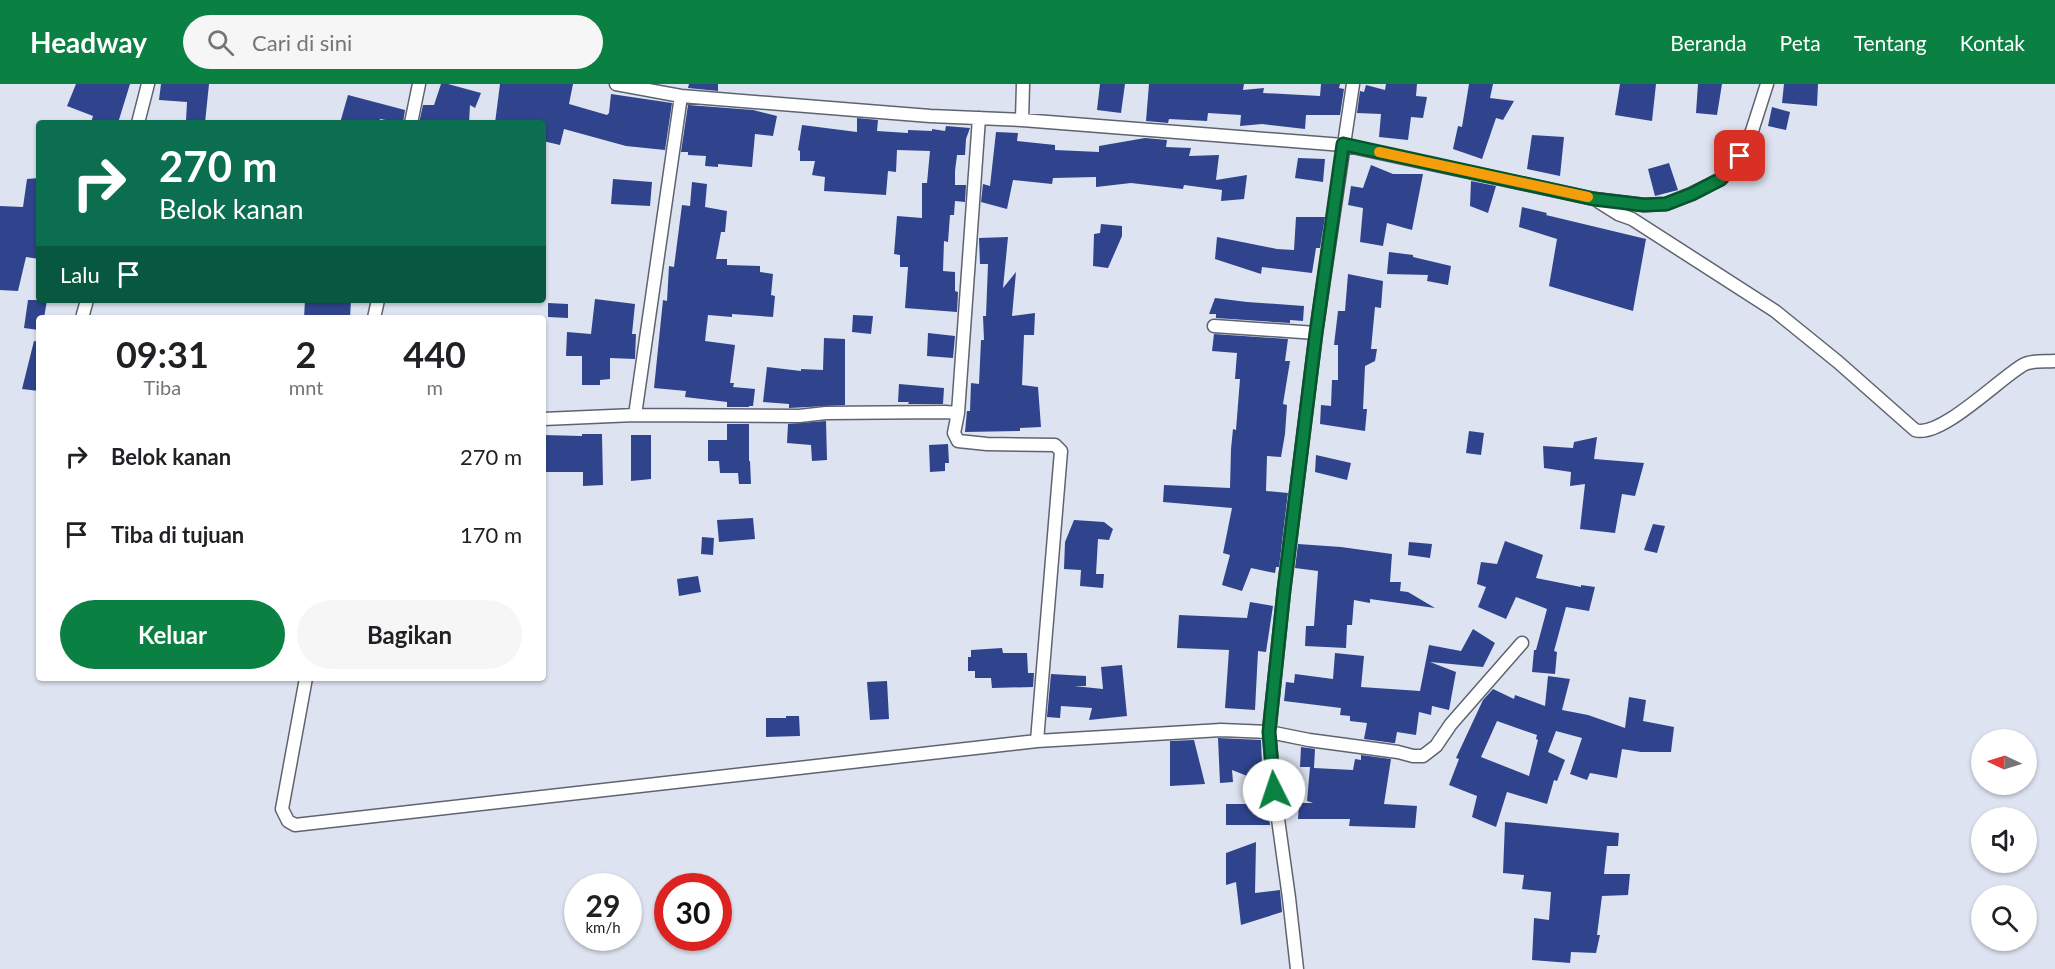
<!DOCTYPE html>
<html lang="id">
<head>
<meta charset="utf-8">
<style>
	:root { --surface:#fff; --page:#f6f6f6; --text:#202124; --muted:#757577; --accent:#0b8043 }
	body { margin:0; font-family:Lato,sans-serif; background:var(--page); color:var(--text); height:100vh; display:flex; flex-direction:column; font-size:22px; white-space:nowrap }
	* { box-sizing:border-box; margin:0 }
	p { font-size:20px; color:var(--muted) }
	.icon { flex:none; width:33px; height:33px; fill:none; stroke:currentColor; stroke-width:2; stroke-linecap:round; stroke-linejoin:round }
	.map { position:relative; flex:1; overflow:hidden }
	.panel { position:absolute; left:36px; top:231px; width:510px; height:366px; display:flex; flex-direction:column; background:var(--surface); border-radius:6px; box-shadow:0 2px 4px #0004 }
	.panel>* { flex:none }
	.top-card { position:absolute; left:36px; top:36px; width:510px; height:183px; border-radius:6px; box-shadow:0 2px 4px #0004; background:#0b6e4f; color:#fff; overflow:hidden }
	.needle { width:39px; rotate:274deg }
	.tools { position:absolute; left:1971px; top:645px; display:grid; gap:12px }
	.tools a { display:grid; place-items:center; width:66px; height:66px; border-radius:50%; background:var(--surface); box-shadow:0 2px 4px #0004; font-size:30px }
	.speed { position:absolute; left:564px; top:789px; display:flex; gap:12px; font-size:30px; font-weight:700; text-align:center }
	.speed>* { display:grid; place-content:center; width:78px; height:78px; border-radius:50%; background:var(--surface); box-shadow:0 2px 4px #0004; line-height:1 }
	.speed small { font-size:15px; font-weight:400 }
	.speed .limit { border:9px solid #d22; background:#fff; color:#111 }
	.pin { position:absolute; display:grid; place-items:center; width:51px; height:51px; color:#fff; margin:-26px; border-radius:12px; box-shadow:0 3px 9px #0006 }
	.me { position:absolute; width:66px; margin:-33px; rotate:356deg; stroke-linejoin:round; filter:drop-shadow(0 0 4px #0008) }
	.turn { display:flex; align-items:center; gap:21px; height:126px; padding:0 24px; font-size:27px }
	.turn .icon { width:78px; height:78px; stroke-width:2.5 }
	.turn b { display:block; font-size:42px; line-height:51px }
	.then { display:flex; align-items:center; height:57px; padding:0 24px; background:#0003; gap:12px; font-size:22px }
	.eta { display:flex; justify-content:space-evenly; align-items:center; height:102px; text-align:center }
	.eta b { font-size:36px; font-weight:700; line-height:42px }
	.button { display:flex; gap:12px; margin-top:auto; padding:12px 24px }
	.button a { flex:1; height:69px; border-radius:36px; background:var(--accent); color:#fff; font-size:24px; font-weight:700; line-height:69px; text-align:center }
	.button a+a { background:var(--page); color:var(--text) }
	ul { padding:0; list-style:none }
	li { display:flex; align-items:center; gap:18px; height:78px; padding:0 24px }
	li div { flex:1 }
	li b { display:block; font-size:22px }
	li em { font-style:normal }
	header { display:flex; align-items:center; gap:36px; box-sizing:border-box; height:84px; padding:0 30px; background:var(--accent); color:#fff }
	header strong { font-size:28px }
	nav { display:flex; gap:33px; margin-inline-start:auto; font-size:21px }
	.search { width:420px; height:54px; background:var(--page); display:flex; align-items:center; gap:15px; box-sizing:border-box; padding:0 21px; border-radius:33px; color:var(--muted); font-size:22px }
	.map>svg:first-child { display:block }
</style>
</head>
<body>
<header>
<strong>Headway</strong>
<div class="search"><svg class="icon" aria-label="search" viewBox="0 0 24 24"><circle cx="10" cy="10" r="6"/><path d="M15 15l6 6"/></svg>Cari di sini</div>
<nav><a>Beranda</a><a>Peta</a><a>Tentang</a><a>Kontak</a></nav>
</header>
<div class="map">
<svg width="2055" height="885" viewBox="0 0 2055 885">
	<rect width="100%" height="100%" fill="#dde3f0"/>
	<!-- building -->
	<path fill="#2f448d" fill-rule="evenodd" d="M76 0H130L118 39H91L93 32 67 22Z
		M161 0H209L205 39 186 37 187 18 159 16Z
		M441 0H448L481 9 475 24 470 21 469 39H419L423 21H434Z
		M500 0H573L569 20 607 31 609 29 611 10 672 19 665 66 626 62 564 45 560 61 543 57V39H495Z
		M689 0H718V7L688 4Z
		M1100 0H1125L1121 29 1097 26Z
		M1149 0H1244L1243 6 1264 4 1263 9 1320 12 1321 0H1340L1339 4 1344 5 1340 31H1306L1305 45 1262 40 1240 42 1241 31 1208 29 1207 37 1169 35 1168 39 1146 37Z
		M1386 0H1417L1416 12 1427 13 1423 34 1411 33 1408 56 1379 53 1381 30 1357 29 1360 7 1364 8 1366 1 1385 6Z
		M1469 0H1493L1490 14 1514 17 1503 36 1496 34 1482 75 1453 65 1458 42 1462 43Z
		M1620 0H1656L1652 37 1615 31Z
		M1698 0H1722L1717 31 1696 29Z
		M1784 0H1818L1817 22 1782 19Z
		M348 11 405 26 403 39 380 35 379 39H340Z
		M688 21 753 26 777 32 773 52 755 50 752 83 718 80V83L705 82 706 72 688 71V68H681Z
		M1772 23 1790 28 1786 46 1768 42Z
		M857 34 878 36 877 47 908 49V46L932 47V45L945 47 946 42 970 44 966 55 965 71H957L955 87V101H966L965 118 955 117 954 131H950L948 158 944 157 943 187 955 188V207L958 208 957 228 905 224 908 183H900V171L894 170 897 132 922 134V99H927L930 67 897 66 896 88 888 87 886 111 824 107 825 93 812 91 815 77H800V67L798 66 802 41 857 48Z
		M996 48 1018 49 1017 57 1055 61V66L1099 68V62L1145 54 1167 56 1166 63 1191 64 1189 72 1219 71 1216 96 1247 91 1244 115 1221 117 1222 106 1184 101 1183 105 1131 99 1096 103V93L1053 94 1052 100 1013 96 1007 125 981 118 983 100 990 102Z
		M1532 51 1564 53 1560 92 1527 85Z
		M1298 74 1325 75 1323 98 1295 94Z
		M1669 79 1678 106 1655 112 1648 85Z
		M1371 81 1393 90H1423L1412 146 1387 139 1383 162 1360 158 1363 124 1348 121 1351 102 1363 104Z
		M39 94V175L26 173 18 207 0 206V122L23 123 27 95Z
		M613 95 652 98 650 122 611 120Z
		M1471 97 1496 102 1488 129 1470 122Z
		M692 98 707 100 705 123 727 127 725 148H721L716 175H727V181L760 182V188L773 190 771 211 775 212 773 233 732 230V233L708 231 705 257 735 261 730 299H734L733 303 755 305 753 322H749V323H727V318L685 313 686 307 654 304 663 216 667 217 669 182 674 183 682 121 690 122Z
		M1522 123 1547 129 1546 131 1646 155 1633 227 1549 202 1557 155 1519 143Z
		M1296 133H1325L1320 164H1316L1312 189 1262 183 1261 190 1215 175 1217 153 1277 165 1294 166Z
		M1101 140 1122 142V152L1108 184 1093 182 1094 150 1100 149Z
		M1008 153 1003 204 1016 188 1012 232 1035 229 1034 251H1024L1022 301 1038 303 1041 343 1020 344V347L965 348 967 327H970L971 299 979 300 981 256H984L983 232H986L988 180H980L979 154Z
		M1389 168 1413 171V173L1451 182 1448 201 1427 197 1428 191 1387 190Z
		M1348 190 1383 197 1381 224 1375 223 1371 265H1377L1375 277 1365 282 1363 325H1367L1365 347 1320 340 1321 321 1331 322 1332 296H1338V261H1334L1338 227H1345Z
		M1215 214 1247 218 1304 222 1303 237 1290 236V239L1216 234V230H1209Z
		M595 215 635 220 632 250H636L635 275 610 274V295L600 296V301H582V272H566L567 248 591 250Z
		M28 216H47L44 234H39V246L24 244Z
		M305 216H351L350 234H304Z
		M548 219 568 220V234L548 233Z
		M853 231 873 232 871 250 852 248Z
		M928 249 955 252 953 274 927 272Z
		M1214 250 1288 255 1285 277H1290L1283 320 1287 321 1285 350 1281 373 1267 372 1266 407 1288 409 1279 483H1276L1275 489 1251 484 1242 507 1222 501 1230 471 1223 469 1232 424 1163 418 1164 401 1230 404 1231 365 1233 345 1236 346 1240 295H1235L1237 269 1212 267Z
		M824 254 845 255V321L789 324V320L763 318 767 283 801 287V285L823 286Z
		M34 257 39 258V307L22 305Z
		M899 300 944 304 943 320H908L909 318H898Z
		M826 337 827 376 812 377 811 361 787 359 788 340Z
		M727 340H749V377H750L751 400H739L738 389H720L719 377H708V356H727Z
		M1469 347 1484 349 1481 371 1466 369Z
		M582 350H602L603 401 583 402V388H543V351L582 352Z
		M631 351H651V395L631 397Z
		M1597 353 1594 375 1644 379 1635 412 1622 410 1615 449 1580 445 1585 400 1570 402 1571 388 1544 384 1543 362 1573 364 1574 358Z
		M948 360 949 379H945V387L930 388 929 361Z
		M1316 371 1351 379 1347 396 1315 388Z
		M753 434 755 455 719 458 717 436Z
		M1074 436 1104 438 1113 445 1109 456 1098 455 1096 490H1104L1103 504 1080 502 1081 486 1064 485 1065 458Z
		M1653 440 1665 442 1657 469 1644 466Z
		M702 453 714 454 713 471 701 470Z
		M1505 457 1543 471 1536 494 1581 503V501L1595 503 1589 527 1566 523 1554 567 1557 568 1555 590 1532 588 1534 566H1536L1547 525 1516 513 1506 535 1478 523 1486 503 1477 500 1481 478 1497 480Z
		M1409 458 1432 460 1430 474 1408 471Z
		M1298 460 1341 463 1392 470 1390 498H1401L1400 507 1408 508 1435 524 1370 515V519L1354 516 1352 541H1347L1346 564 1305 562 1306 542H1314L1318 487 1295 484Z
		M698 492 701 508 679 512 677 495Z
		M1250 518 1273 522 1266 568 1258 567 1255 626 1225 624 1229 566 1177 564 1179 531 1247 534Z
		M1473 545 1495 559 1483 583 1430 578 1456 588 1449 626 1432 622 1431 631 1419 628 1416 651 1397 648 1395 659H1393L1364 655 1367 639 1350 637V632L1340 631 1341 624 1284 617 1286 598 1294 599 1295 590 1333 595 1335 569 1364 572 1361 603 1420 607 1429 561 1461 567Z
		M1002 564 1003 569H1027L1028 589H1034L1033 603 992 604 991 594H975V587H968V573H971V566Z
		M1122 581 1127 632 1089 636 1092 624 1061 622 1060 634 1047 633 1051 590 1086 592V602H1074L1103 605 1101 583Z
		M1548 592 1570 595 1562 626 1588 631 1625 644 1629 613 1646 616 1643 637 1674 643 1671 668H1641L1622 665 1617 694 1590 689 1587 696 1570 690 1582 654 1556 647 1548 668 1565 676 1557 697 1554 696 1547 720 1507 708 1496 743 1472 733 1477 712 1449 701 1459 675 1456 674 1483 616 1493 605 1514 615 1515 611 1545 622ZM1497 637 1537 651 1536 655 1538 656 1529 692 1481 673Z
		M887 597 889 635 870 636 867 598Z
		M786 632H799L800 652 766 653V634H786Z
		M1218 654 1261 656 1262 679 1255 695 1232 686 1233 698 1220 699Z
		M1194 656 1205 700 1170 702V657Z
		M1301 663 1315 665 1314 684 1353 686 1355 675 1361 676V671L1391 675 1384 720 1417 722 1415 744 1349 742 1350 735H1298L1299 719H1313L1307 717 1310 683H1300Z
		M1226 720H1268L1270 741H1226Z
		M1505 738 1619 749 1618 762H1607L1604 790H1630L1628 811 1602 812 1597 851H1600L1596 869 1571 868 1570 879 1532 876 1534 834 1549 836 1551 808 1522 805 1524 791 1503 789Z
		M1256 758 1255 809 1280 806 1282 828 1241 841 1236 798 1226 801V769Z"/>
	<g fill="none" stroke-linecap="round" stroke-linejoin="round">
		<defs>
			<path id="street" d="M616 0 681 12 930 32 1022 36 1343 61 1594 115 1644 121 1666 120 1691 110 1721 95 1739 72 1752 47 1767 0
				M1022 36 1023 0
				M138 39 148 0
				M411 39 419 0
				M1599 118 1618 130 1632 135 1775 227 1838 278 1915 346C1940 355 2000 294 2023 281 2031 276 2046 278 2055 277
				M82 234 87 216
				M374 234 378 216
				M1214 242 1316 249
				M958 329 954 349 958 357 987 360 1055 361 1061 367 1037 657
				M635 331 681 12
				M543 335 635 331 799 332 826 329 945 328 958 329 979 34
				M306 594 282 725 288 737 295 741 1037 657 1221 646 1269 648 1309 656 1398 668 1413 672H1423L1436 662 1451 640 1522 559
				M1297 885 1289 814 1274 706 1269 648 1284 506 1316 249 1353 0"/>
		</defs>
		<!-- street casing -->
		<use href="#street" stroke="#5f636f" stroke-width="15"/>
		<!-- street -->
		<use href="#street" stroke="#fff" stroke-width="12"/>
	</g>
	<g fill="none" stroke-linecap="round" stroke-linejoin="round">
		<defs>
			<path id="route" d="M1274 706 1269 648 1284 506 1316 249 1343 60 1594 115 1644 121 1666 120 1692 110 1721 95 1740 72"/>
		</defs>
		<!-- route casing -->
		<use href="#route" stroke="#07532c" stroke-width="15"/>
		<!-- route -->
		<use href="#route" stroke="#0b8043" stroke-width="10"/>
		<!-- slow -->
		<path stroke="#f59e0b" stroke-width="10" d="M1379 68 1588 113"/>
	</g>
</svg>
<div class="tools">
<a><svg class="needle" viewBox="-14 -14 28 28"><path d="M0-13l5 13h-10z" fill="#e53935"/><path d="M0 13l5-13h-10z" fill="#757577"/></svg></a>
<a><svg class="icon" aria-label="sound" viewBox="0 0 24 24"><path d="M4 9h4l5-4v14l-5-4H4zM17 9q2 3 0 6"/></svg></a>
<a><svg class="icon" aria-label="search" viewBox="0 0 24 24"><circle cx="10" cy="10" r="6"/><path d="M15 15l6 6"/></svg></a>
</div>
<div class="speed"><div>29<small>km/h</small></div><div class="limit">30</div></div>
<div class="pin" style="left:1740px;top:72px;background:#d93025"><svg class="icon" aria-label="arrive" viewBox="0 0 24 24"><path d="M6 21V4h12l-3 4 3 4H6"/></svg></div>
<svg class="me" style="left:1274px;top:706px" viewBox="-20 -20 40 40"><circle r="19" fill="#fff"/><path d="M0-13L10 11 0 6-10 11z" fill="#0b8043"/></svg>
<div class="top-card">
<div class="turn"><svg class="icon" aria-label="right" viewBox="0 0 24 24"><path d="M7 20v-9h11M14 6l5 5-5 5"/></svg><div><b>270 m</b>Belok kanan</div></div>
<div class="then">Lalu<svg class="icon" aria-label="arrive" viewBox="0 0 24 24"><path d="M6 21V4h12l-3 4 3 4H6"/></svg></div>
</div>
<section class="panel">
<div class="eta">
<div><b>09:31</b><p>Tiba</p></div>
<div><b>2</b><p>mnt</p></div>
<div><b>440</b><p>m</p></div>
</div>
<ul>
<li><svg class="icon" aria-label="right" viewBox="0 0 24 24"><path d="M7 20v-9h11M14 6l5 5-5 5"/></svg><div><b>Belok kanan</b></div><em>270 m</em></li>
<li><svg class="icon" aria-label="arrive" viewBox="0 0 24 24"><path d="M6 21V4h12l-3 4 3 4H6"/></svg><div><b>Tiba di tujuan</b></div><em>170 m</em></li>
</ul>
<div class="button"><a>Keluar</a><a>Bagikan</a></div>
</section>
</div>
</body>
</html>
